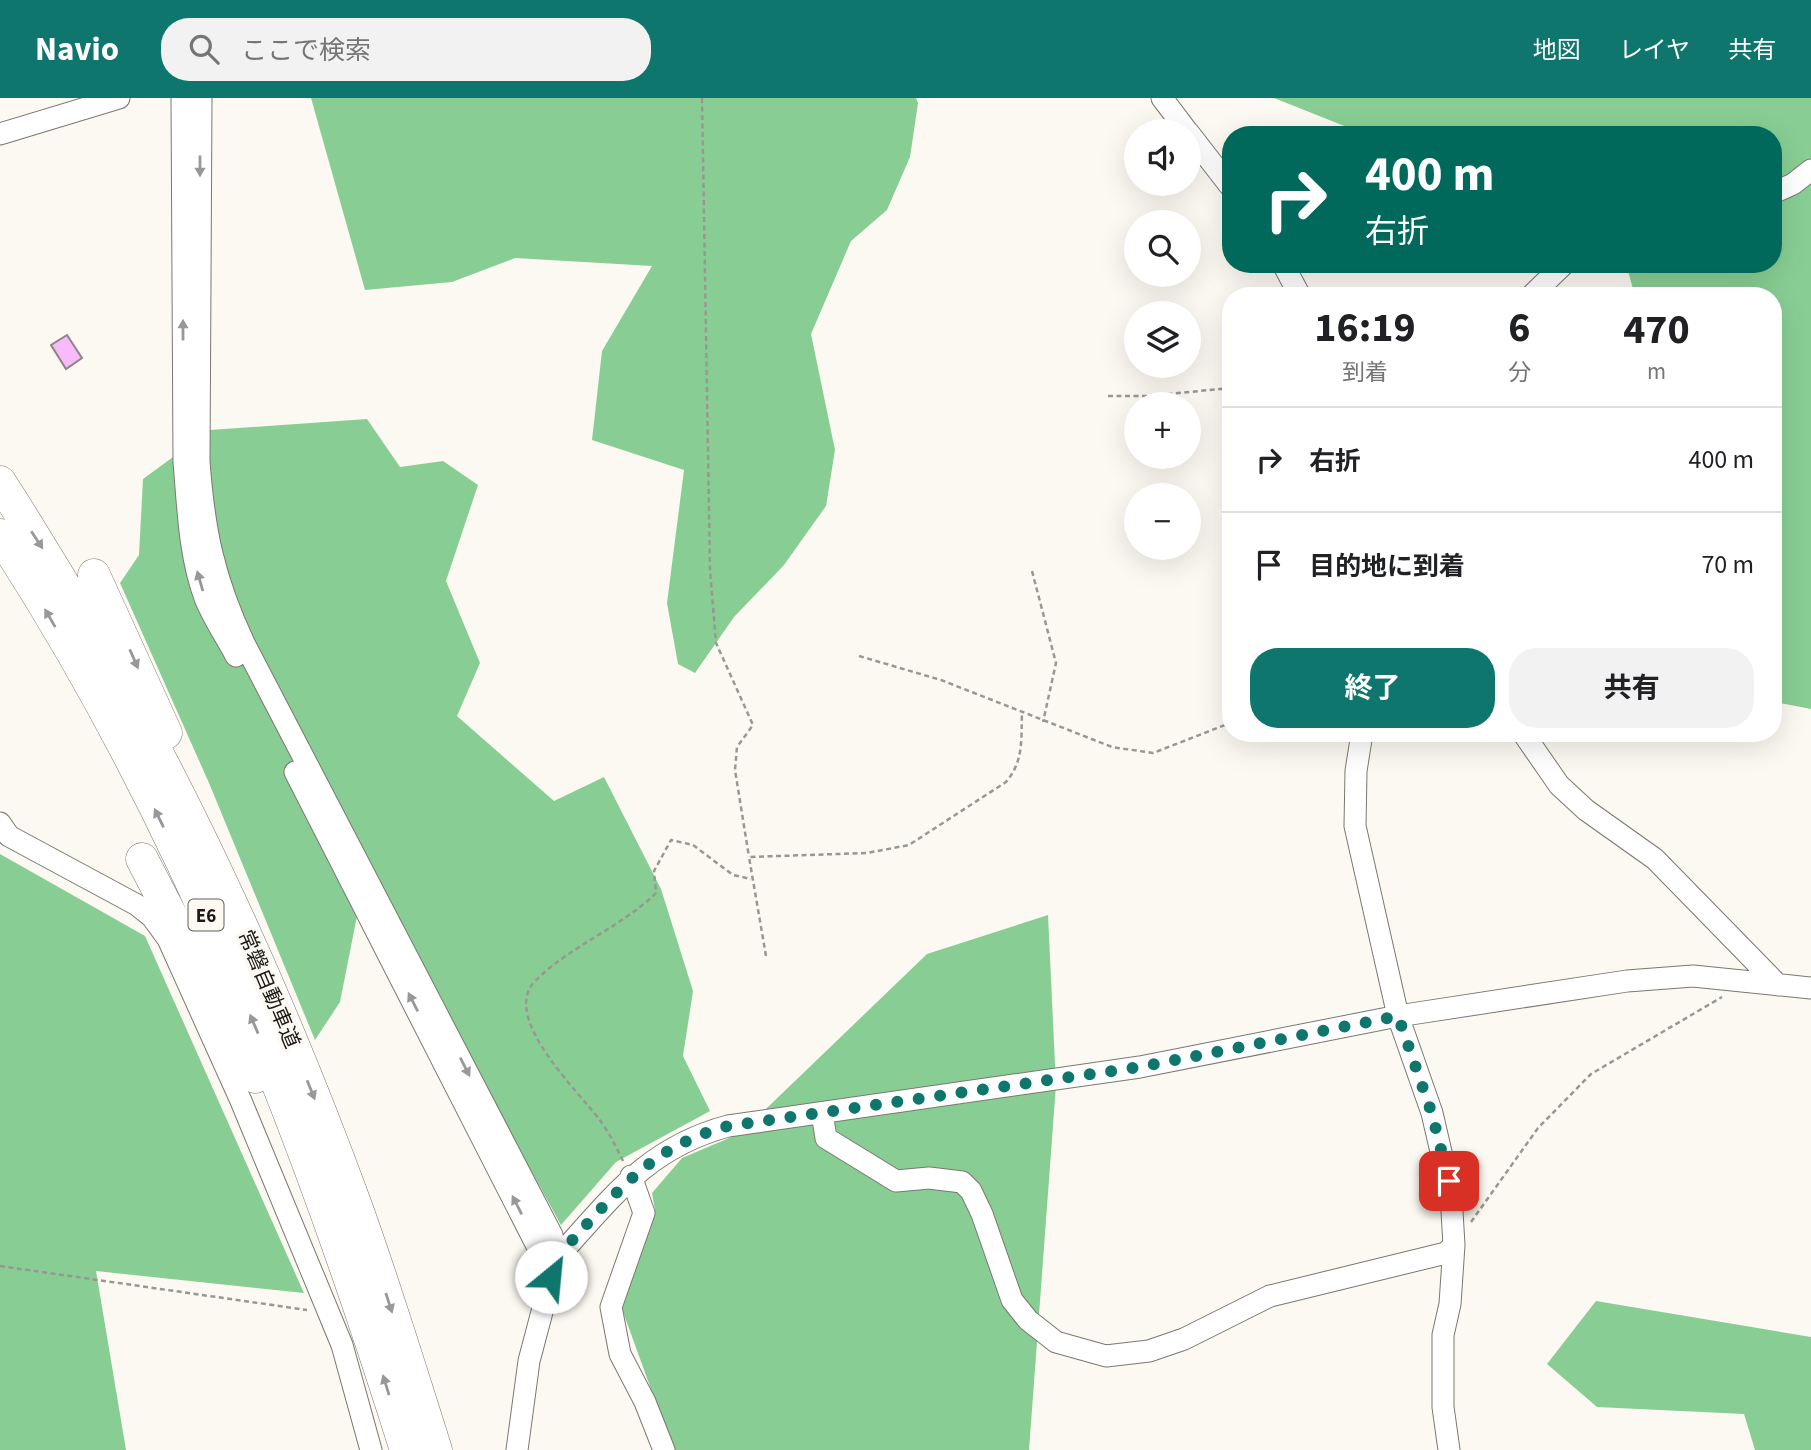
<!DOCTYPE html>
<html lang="ja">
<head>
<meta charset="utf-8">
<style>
	:root { --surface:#fff; --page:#f2f2f2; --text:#202124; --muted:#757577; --line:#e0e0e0; --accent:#0f766e }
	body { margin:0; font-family:"Source Sans 3","Noto Sans JP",sans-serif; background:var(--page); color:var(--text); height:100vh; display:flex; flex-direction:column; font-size:26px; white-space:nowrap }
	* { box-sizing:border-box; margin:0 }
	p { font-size:23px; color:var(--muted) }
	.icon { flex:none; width:38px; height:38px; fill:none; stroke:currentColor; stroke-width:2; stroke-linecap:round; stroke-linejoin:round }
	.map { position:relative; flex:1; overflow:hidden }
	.drawer { position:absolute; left:1222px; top:189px; width:560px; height:455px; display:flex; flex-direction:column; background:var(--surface); border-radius:28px; box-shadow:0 7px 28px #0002 }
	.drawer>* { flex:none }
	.hud { position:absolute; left:1222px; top:28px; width:560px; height:147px; border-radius:28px; box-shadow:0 7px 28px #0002; background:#00695c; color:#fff; overflow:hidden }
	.fabs { position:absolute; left:1124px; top:21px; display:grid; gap:14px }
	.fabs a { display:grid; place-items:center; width:77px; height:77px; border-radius:50%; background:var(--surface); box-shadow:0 7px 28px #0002; font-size:35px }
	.pin { position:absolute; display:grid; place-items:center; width:60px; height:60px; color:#fff; margin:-30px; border-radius:14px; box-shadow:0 4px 10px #0006 }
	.me { position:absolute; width:77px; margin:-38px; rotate:28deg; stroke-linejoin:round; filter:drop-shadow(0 0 5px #0008) }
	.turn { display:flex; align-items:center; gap:24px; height:147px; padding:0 28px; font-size:32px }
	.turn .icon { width:91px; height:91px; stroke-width:2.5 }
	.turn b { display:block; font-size:49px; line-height:60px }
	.eta { display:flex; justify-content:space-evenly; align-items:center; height:119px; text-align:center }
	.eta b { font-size:42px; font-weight:700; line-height:49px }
	.primary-button { display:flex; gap:14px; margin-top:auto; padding:14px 28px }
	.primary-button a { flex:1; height:80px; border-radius:28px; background:var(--accent); color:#fff; font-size:28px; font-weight:700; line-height:80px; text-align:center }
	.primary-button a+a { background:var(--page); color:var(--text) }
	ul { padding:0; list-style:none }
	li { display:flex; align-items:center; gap:21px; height:105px; padding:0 28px; border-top:2px solid var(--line) }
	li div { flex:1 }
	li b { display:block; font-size:26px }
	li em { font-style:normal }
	header { display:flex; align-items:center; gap:42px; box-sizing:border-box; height:98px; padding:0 35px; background:var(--accent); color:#fff }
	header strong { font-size:33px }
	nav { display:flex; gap:38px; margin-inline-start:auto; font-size:24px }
	.search { width:490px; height:63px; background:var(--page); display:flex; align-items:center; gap:18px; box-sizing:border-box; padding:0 24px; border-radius:28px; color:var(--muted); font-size:26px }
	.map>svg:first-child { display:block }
</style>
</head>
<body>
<header>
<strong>Navio</strong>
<div class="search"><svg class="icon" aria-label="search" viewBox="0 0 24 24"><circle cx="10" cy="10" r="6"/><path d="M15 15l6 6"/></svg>ここで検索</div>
<nav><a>地図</a><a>レイヤ</a><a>共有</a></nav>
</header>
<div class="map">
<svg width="1811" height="1352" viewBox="0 0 1811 1352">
	<rect width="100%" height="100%" fill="#fbf9f1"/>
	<!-- forest -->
	<path fill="#88ce94" d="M311 0H916L918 5 910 59 887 112 851 143 811 236 835 352 826 408 784 467 734 519 695 575 678 566 667 505 684 372 592 342 602 253 652 168 515 160 452 184 365 192Z
		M1274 0H1811V611L1780 605 1773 562V198H1635L1626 166H1773V37H1367Z
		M367 321 400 369 443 363 478 387 446 483 480 565 457 618 554 703 604 679 661 791 693 893 683 958 710 1013 616 1064 561 1127 381 799 357 818 340 904 315 942 209 685 120 485 139 457 143 381 210 332Z
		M0 756 145 838 304 1195 96 1173 126 1352H0Z
		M1048 817 1056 987 1029 1352H673L622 1211 655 1112 652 1095 682 1060 741 1035 927 856Z
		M1596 1203 1811 1239V1352H1755L1744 1316 1597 1309 1547 1266Z"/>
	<!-- building -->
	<path fill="#f9baf9" stroke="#8b858b" stroke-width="2" d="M67 237 82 260 66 271 51 247Z"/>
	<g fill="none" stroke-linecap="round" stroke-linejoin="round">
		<defs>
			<path id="minor" d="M182 0 184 364C188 410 189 457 205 500 213 520 226 539 236 558
				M201 0 199 363C204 433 214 481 244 545L552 1137 556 1161 529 1263 517 1352
				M1162 0 1187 33
				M1188 34 1230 88
				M0 36 119 0
				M1773 95 1793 86 1811 72
				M1283 166 1300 198
				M1531 198 1564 166
				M1362 635 1356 673 1355 728 1398 918 1432 1015 1451 1097 1454 1147 1450 1206 1443 1237V1309L1449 1352
				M1523 635 1559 687 1586 712 1655 761 1778 887
				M295 674 536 1146 556 1161
				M0 725 9 738 137 807 152 819 168 841 241 1003 342 1247 371 1352
				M822 1015 826 1040 896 1083 929 1080 962 1084 971 1093 982 1116 1012 1202 1028 1222 1056 1244 1106 1258 1149 1253 1184 1241 1270 1198 1446 1155 1454 1147
				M631 1078 644 1115 611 1209 620 1256 645 1304 664 1352
				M556 1161C611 1101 646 1050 728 1028L1140 969 1398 918 1627 883 1693 878 1811 890"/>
			<path id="highway" d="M0 384C146 610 264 856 356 1108 385 1188 410 1270 436 1352
				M0 437C184 718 306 1034 406 1352
				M94 477 166 635
				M142 761 255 979"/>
		</defs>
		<!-- minor casing -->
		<use href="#minor" stroke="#7a7870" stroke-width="23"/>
		<!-- highway casing -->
		<use href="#highway" stroke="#7a7870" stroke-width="33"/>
		<!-- path -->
		<path stroke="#999792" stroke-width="2.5" stroke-dasharray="5 3.5" stroke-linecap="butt" d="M702 0 710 472 716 545 753 627 737 649 735 672 749 759
			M1108 298H1149L1230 290
			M1032 473 1056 565 1043 624
			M859 558 941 582 1112 649 1153 655 1230 625
			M766 858 749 759 867 755 909 747 1006 684C1024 663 1021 641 1022 615
			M623 1063C616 1049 609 1034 599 1021 578 993 500 919 535 883 570 848 620 830 656 795L654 773 671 742 693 747 733 777 751 781
			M1471 1124 1538 1030 1591 976 1722 899
			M0 1168 307 1212"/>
		<!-- minor -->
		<use href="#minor" stroke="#fff" stroke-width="21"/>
		<!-- highway -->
		<use href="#highway" stroke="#fff" stroke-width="32"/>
	</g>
	<!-- one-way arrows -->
	<defs><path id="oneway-solid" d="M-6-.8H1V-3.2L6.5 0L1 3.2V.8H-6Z" transform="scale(1.75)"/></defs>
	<g fill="#999898">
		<use href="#oneway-solid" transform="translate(200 68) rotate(90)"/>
		<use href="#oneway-solid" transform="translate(183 232) rotate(-90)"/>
		<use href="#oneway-solid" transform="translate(37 442) rotate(57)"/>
		<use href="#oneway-solid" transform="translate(200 483) rotate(-106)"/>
		<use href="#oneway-solid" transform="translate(50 520) rotate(-120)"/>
		<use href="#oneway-solid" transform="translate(134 561) rotate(66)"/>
		<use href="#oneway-solid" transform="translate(159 720) rotate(-116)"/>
		<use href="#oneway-solid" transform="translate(413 904) rotate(-117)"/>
		<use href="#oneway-solid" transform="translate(254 926) rotate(-113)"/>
		<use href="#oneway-solid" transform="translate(465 969) rotate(63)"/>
		<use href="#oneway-solid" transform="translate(311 992) rotate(68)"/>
		<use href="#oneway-solid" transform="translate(517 1107) rotate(-117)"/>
		<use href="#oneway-solid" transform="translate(389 1205) rotate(72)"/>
		<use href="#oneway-solid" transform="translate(386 1287) rotate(-107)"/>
	</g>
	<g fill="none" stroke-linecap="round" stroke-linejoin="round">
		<!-- route -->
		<path stroke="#0f766e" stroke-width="12" stroke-dasharray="0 21.6" d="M551 1179C557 1156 572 1143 587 1126 631 1078 664 1045 728 1028L1140 969 1398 918 1432 1016 1449 1083"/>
	</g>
	<g text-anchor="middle" stroke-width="7" stroke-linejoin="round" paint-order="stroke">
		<!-- shield labels -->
		<rect fill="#fbf9f1" stroke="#5f5e5a" stroke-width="2" x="188.5" y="801.5" width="35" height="31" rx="5"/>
		<g font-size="19" font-weight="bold" fill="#1c1b19">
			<text x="206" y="824">E6</text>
		</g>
		<!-- street labels -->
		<g font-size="21" fill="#1c1b19" stroke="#fbf9f1">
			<text transform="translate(269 891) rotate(67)" y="7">常磐自動車道</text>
		</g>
	</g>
</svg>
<div class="fabs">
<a><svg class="icon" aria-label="sound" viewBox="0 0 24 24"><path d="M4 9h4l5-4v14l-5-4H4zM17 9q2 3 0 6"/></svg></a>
<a><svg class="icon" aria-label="search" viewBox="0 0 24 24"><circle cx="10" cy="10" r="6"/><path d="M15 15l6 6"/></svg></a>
<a><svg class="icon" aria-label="layers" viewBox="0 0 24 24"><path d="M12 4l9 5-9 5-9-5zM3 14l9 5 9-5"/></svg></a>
<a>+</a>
<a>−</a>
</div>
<div class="pin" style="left:1449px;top:1083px;background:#d93025"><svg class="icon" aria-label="arrive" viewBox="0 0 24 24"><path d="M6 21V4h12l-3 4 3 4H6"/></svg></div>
<svg class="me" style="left:551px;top:1179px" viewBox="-20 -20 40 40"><circle r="19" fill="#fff"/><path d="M0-13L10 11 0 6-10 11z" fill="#0f766e"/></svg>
<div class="hud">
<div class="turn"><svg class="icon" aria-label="right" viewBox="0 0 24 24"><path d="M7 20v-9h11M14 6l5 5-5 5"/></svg><div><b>400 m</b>右折</div></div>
</div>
<section class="drawer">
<div class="eta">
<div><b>16:19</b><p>到着</p></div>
<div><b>6</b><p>分</p></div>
<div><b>470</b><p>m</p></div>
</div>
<ul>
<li><svg class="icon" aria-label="right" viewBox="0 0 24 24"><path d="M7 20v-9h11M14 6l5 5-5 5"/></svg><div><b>右折</b></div><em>400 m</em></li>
<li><svg class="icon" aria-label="arrive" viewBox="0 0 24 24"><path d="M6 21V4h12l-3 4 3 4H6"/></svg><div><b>目的地に到着</b></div><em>70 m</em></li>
</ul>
<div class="primary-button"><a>終了</a><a>共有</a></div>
</section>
</div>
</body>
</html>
